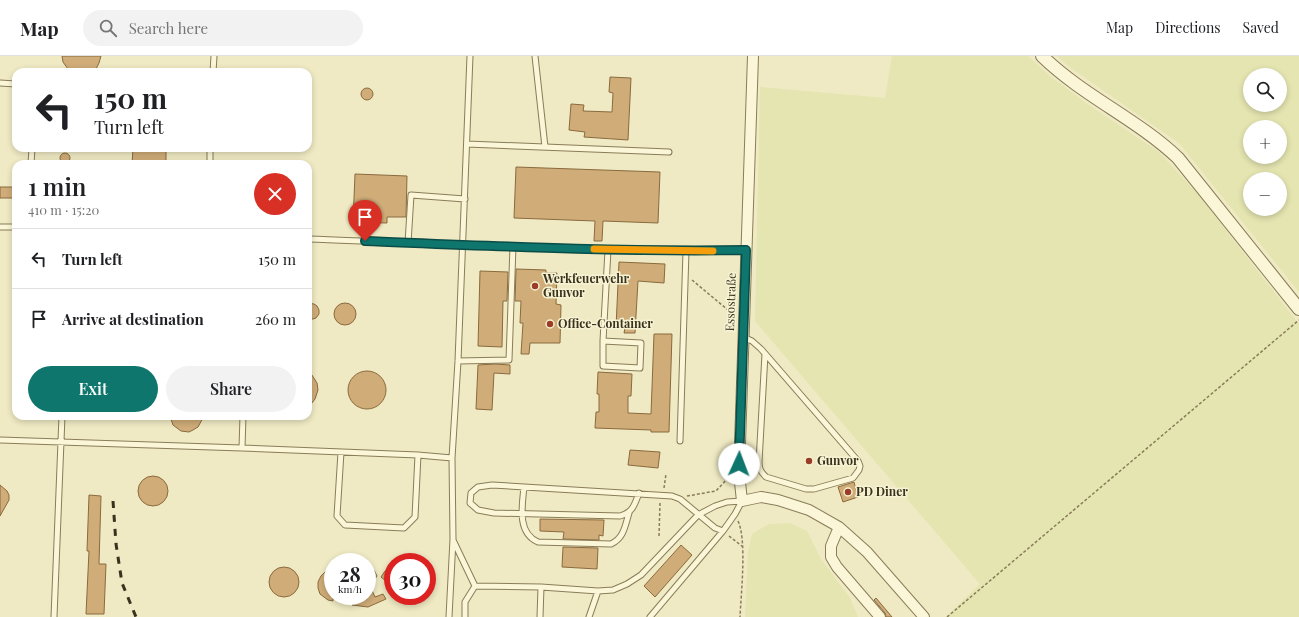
<!DOCTYPE html>
<html lang="en">
<head>
<meta charset="utf-8">
<style>
	:root { --surface:#fff; --page:#f2f2f2; --text:#202124; --muted:#757577; --line:#e0e0e0; --accent:#0f766e }
	body { margin:0; font-family:"Playfair Display",serif; background:var(--page); color:var(--text); height:100vh; display:flex; flex-direction:column; font-size:15px; white-space:nowrap }
	* { box-sizing:border-box; margin:0 }
	p { font-size:13px; color:var(--muted) }
	.icon { flex:none; width:22px; height:22px; fill:none; stroke:currentColor; stroke-width:2; stroke-linecap:round; stroke-linejoin:round }
	.map { position:relative; flex:1; overflow:hidden }
	.panel { position:absolute; left:12px; top:104px; width:300px; height:260px; display:flex; flex-direction:column; background:var(--surface); border-radius:12px; box-shadow:0 2px 6px #0003 }
	.panel>* { flex:none }
	.top-card { position:absolute; left:12px; top:12px; width:300px; height:84px; border-radius:12px; box-shadow:0 2px 6px #0003; background:#fff; color:var(--text); overflow:hidden }
	.buttons { position:absolute; left:1243px; top:12px; display:grid; gap:8px }
	.buttons a { display:grid; place-items:center; width:44px; height:44px; border-radius:50%; background:var(--surface); box-shadow:0 2px 6px #0003; font-size:20px }
	.speed { position:absolute; left:324px; top:497px; display:flex; gap:8px; font-size:20px; font-weight:700; text-align:center }
	.speed>* { display:grid; place-content:center; width:52px; height:52px; border-radius:50%; background:var(--surface); box-shadow:0 2px 6px #0003; line-height:1 }
	.speed small { font-size:10px; font-weight:400 }
	.speed .limit { border:6px solid #d22; background:#fff; color:#111 }
	.pin { position:absolute; display:grid; place-items:center; width:34px; height:34px; color:#fff; margin:-41px -17px; border-radius:50% 50% 50% 0; rotate:-45deg; box-shadow:0 0 4px #0007 }
	.pin .icon { rotate:45deg }
	.me { position:absolute; width:44px; margin:-22px; rotate:2deg; stroke-linejoin:round; filter:drop-shadow(0 0 3px #0008) }
	.turn { display:flex; align-items:center; gap:14px; height:84px; padding:0 16px; font-size:18px }
	.turn .icon { width:52px; height:52px; stroke-width:2.5 }
	.turn b { display:block; font-size:28px; line-height:34px }
	.round { display:grid; place-items:center; flex:none; width:42px; height:42px; border-radius:21px; background:var(--page) }
	.head { display:flex; align-items:center; justify-content:space-between; height:68px; padding:0 16px }
	h1 { font-size:24px; font-weight:600; line-height:30px }
	.primary-button { display:flex; gap:8px; margin-top:auto; padding:8px 16px }
	.primary-button a { flex:1; height:46px; border-radius:24px; background:var(--accent); color:#fff; font-size:16px; font-weight:600; line-height:46px; text-align:center }
	.primary-button a+a { background:var(--page); color:var(--text) }
	ul { padding:0; list-style:none }
	li { display:flex; align-items:center; gap:12px; height:60px; padding:0 16px; border-top:1px solid var(--line) }
	li div { flex:1 }
	li b { display:block; font-size:15px }
	li em { font-style:normal }
	header { display:flex; align-items:center; gap:24px; box-sizing:border-box; height:56px; padding:0 20px; background:var(--surface); border-bottom:1px solid var(--line) }
	header strong { font-size:19px }
	nav { display:flex; gap:22px; margin-inline-start:auto; font-size:14px }
	.search { width:280px; height:36px; background:var(--page); display:flex; align-items:center; gap:10px; box-sizing:border-box; padding:0 14px; border-radius:22px; color:var(--muted); font-size:15px }
	.map>svg:first-child { display:block }
</style>
</head>
<body>
<header>
<strong>Map</strong>
<div class="search"><svg class="icon" aria-label="search" viewBox="0 0 24 24"><circle cx="10" cy="10" r="6"/><path d="M15 15l6 6"/></svg>Search here</div>
<nav><a>Map</a><a>Directions</a><a>Saved</a></nav>
</header>
<div class="map">
<svg width="1299" height="561" viewBox="0 0 1299 561">
	<rect width="100%" height="100%" fill="#efeac3"/>
	<!-- farmland -->
	<path fill="#e4e5b0" fill-rule="evenodd" d="M892 0H1028L1050 20 1086 47 1159 96 1196 136 1299 268V561H946L980 528 755 265 760 31 885 42Z
		M1057 0H1299V236L1179 87 1068 10ZM1250 19H1280V49H1250ZM1250 71H1280V101H1250ZM1250 123H1280V153H1250Z
		M790 467 807 475 821 503 850 542 858 561H745L748 496 752 478 769 468Z"/>
	<!-- building -->
	<path fill="#cfac78" stroke="#8a6a3e" d="M62 0H101L99 7 96 13 92 16H72L68 13 63 6Z
		M610 21 631 22 628 84 584 81 585 76 569 74 571 48 584 49 583 55 612 56 613 37 609 36Z
		M361 38a6 6 0 1 1 12 0a6 6 0 1 1-12 0Z
		M133 92H166V108H132Z
		M60 102a5 5 0 1 1 10 0a5 5 0 1 1-10 0Z
		M516 111 660 116 658 167 603 165 602 185H594L595 165 514 162Z
		M355 118 407 120 406 161H387V167L353 166Z
		M0 131H16V142H0Z
		M619 206 665 208 664 227 638 225 635 277H624L625 272 616 271Z
		M516 213 546 214V217H557L556 248 561 249 560 287H530L529 298H521L523 267H520L521 245H515Z
		M480 215 508 216 507 245H503L502 291 478 290Z
		M308 247 314 248 317 250 319 254V258L316 262 313 263H308Z
		M334 258a11 11 0 1 1 22 0a11 11 0 1 1-22 0Z
		M654 278H672L669 376H651V374L595 372 596 356H599V338H597L598 316 632 318 631 340H628V357L651 358Z
		M495 308 510 309V318L494 317 492 354 476 353 478 309Z
		M308 313 317 327 318 334 315 343 308 352Z
		M348 334a19 19 0 1 1 38 0a19 19 0 1 1-38 0Z
		M170 360H204L198 371 193 374 189 376 181 375 173 369Z
		M630 394 660 396 658 412 628 409Z
		M138 435a15 15 0 1 1 30 0a15 15 0 1 1-30 0Z
		M854 426 858 441 843 446 838 431Z
		M0 429 7 435 9 439V444L0 460Z
		M89 439 101 440 99 508H106L104 558H86L89 495H87Z
		M540 463 604 464 603 480 599 479V484L563 483 564 476 540 475Z
		M681 489 692 499 655 541 644 530Z
		M563 491 598 492 597 513 562 511Z
		M367 509 374 514 377 520 370 530 375 541 383 538 386 543 368 551 352 549 360 546 358 540H367Z
		M269 526a15 15 0 1 1 30 0a15 15 0 1 1-30 0Z
		M333 513V545L328 544 320 538 318 532V526L321 520 325 516Z
		M388 514 393 515V526H387L381 521 385 515Z
		M876 542 892 561H886L885 557 874 544Z"/>
	<g fill="none" stroke-linecap="round" stroke-linejoin="round">
		<defs>
			<path id="service" d="M535 0 545 91
				M213 16 214 0
				M0 27 16 28
				M467 88 669 96
				M31 108 32 92
				M210 108V92
				M0 171H16
				M308 183C454 188 600 196 746 195
				M408 187 411 139 465 143
				M743 281 752 285 761 293 858 405 860 410 859 414 853 422 814 433H806L766 421C761 416 759 413 759 406L765 298
				M603 285 641 287 640 312 603 310V285L608 194
				M458 305 509 304 513 190
				M0 384 242 392 418 399 452 402
				M680 385 686 195
				M242 392 243 360
				M341 396 337 460 345 469 404 472 415 461 418 399
				M524 431C522 450 517 477 538 486L611 488C624 482 625 470 629 457
				M639 437C634 450 633 456 620 460L494 457 478 454 470 447 471 437 478 431 492 429 672 440 680 443 715 472 723 475
				M453 484 475 530
				M54 561 62 360
				M449 561 453 483 452 402 458 305 470 0
				M465 561V546L475 530 541 531 598 535 613 534 627 528 641 519 698 459 715 450 727 446 742 445
				M540 561 541 531
				M589 561 598 535
				M650 561 723 475 735 458 742 445"/>
			<path id="minor" d="M753 0 739 417 742 445 761 441 778 444 809 454 839 471 867 496 924 561
				M839 471 831 490V501L837 511 880 561"/>
			<path id="tertiary" d="M1042 0C1083 40 1137 63 1178 102L1299 253"/>
		</defs>
		<!-- service casing -->
		<use href="#service" stroke="#8a7c59" stroke-width="7"/>
		<!-- minor casing -->
		<use href="#minor" stroke="#8a7c59" stroke-width="12"/>
		<!-- tertiary casing -->
		<use href="#tertiary" stroke="#8a7c59" stroke-width="14"/>
		<!-- path -->
		<path stroke="#8a7c59" stroke-width="1.5" stroke-dasharray="3 2" stroke-linecap="butt" d="M692 224 734 259
			M664 432 666 418
			M687 440 716 435 728 422V408L730 407
			M738 465C747 484 741 538 740 561
			M659 480 660 447
			M729 480 743 491
			M947 561 1299 264"/>
		<!-- service -->
		<use href="#service" stroke="#faf6d7" stroke-width="5"/>
		<!-- minor -->
		<use href="#minor" stroke="#faf6d7" stroke-width="10"/>
		<!-- tertiary -->
		<use href="#tertiary" stroke="#faf6d7" stroke-width="12"/>
		<!-- rail -->
		<path stroke="#3a311e" stroke-width="3" stroke-dasharray="7 7" stroke-linecap="butt" d="M113 445 116 488 122 527 136 561"/>
	</g>
	<g fill="none" stroke-linecap="round" stroke-linejoin="round">
		<defs>
			<path id="route" d="M365 185C492 190 619 196 746 194L739 408"/>
		</defs>
		<!-- route casing -->
		<use href="#route" stroke="#0a4d48" stroke-width="10"/>
		<!-- route -->
		<use href="#route" stroke="#0f766e" stroke-width="7"/>
		<!-- slow -->
		<path stroke="#f59e0b" stroke-width="7" d="M594 193 713 195"/>
	</g>
	<!-- markers -->
	<g fill="#9b3c28" stroke="#f6f3d3" stroke-width="1.5">
		<circle cx="535" cy="230" r="4"/>
		<circle cx="550" cy="268" r="4"/>
		<circle cx="809" cy="405" r="4"/>
		<circle cx="848" cy="436" r="4"/>
	</g>
	<g text-anchor="middle" stroke-width="3" stroke-linejoin="round" paint-order="stroke">
		<!-- poi labels -->
		<g font-size="12" font-weight="bold" fill="#3a311e" stroke="#f6f3d3" text-anchor="start">
			<text x="543" y="227">Werkfeuerwehr<tspan x="543" dy="14">Gunvor</tspan></text>
			<text x="558" y="272">Office-Container</text>
			<text x="817" y="409">Gunvor</text>
			<text x="856" y="440">PD Diner</text>
		</g>
		<!-- street labels -->
		<g font-size="12" fill="#3a311e" stroke="#f6f3d3">
			<text transform="translate(731 246) rotate(-88)" y="4">Essostraße</text>
		</g>
	</g>
</svg>
<div class="buttons">
<a><svg class="icon" aria-label="search" viewBox="0 0 24 24"><circle cx="10" cy="10" r="6"/><path d="M15 15l6 6"/></svg></a>
<a>+</a>
<a>−</a>
</div>
<div class="speed"><div>28<small>km/h</small></div><div class="limit">30</div></div>
<div class="pin" style="left:365px;top:185px;background:#d93025"><svg class="icon" aria-label="arrive" viewBox="0 0 24 24"><path d="M6 21V4h12l-3 4 3 4H6"/></svg></div>
<svg class="me" style="left:739px;top:408px" viewBox="-20 -20 40 40"><circle r="19" fill="#fff"/><path d="M0-13L10 11 0 6-10 11z" fill="#0f766e"/></svg>
<div class="top-card">
<div class="turn"><svg class="icon" aria-label="left" viewBox="0 0 24 24"><path d="M17 20v-9H6M10 6l-5 5 5 5"/></svg><div><b>150 m</b>Turn left</div></div>
</div>
<section class="panel">
<div class="head"><div><h1>1 min</h1><p>410 m · 15:20</p></div><a class="round" style="background:#d93025;color:#fff"><svg class="icon" aria-label="close" viewBox="0 0 24 24"><path d="M6 6l12 12M18 6L6 18"/></svg></a></div>
<ul>
<li><svg class="icon" aria-label="left" viewBox="0 0 24 24"><path d="M17 20v-9H6M10 6l-5 5 5 5"/></svg><div><b>Turn left</b></div><em>150 m</em></li>
<li><svg class="icon" aria-label="arrive" viewBox="0 0 24 24"><path d="M6 21V4h12l-3 4 3 4H6"/></svg><div><b>Arrive at destination</b></div><em>260 m</em></li>
</ul>
<div class="primary-button"><a>Exit</a><a>Share</a></div>
</section>
</div>
</body>
</html>
